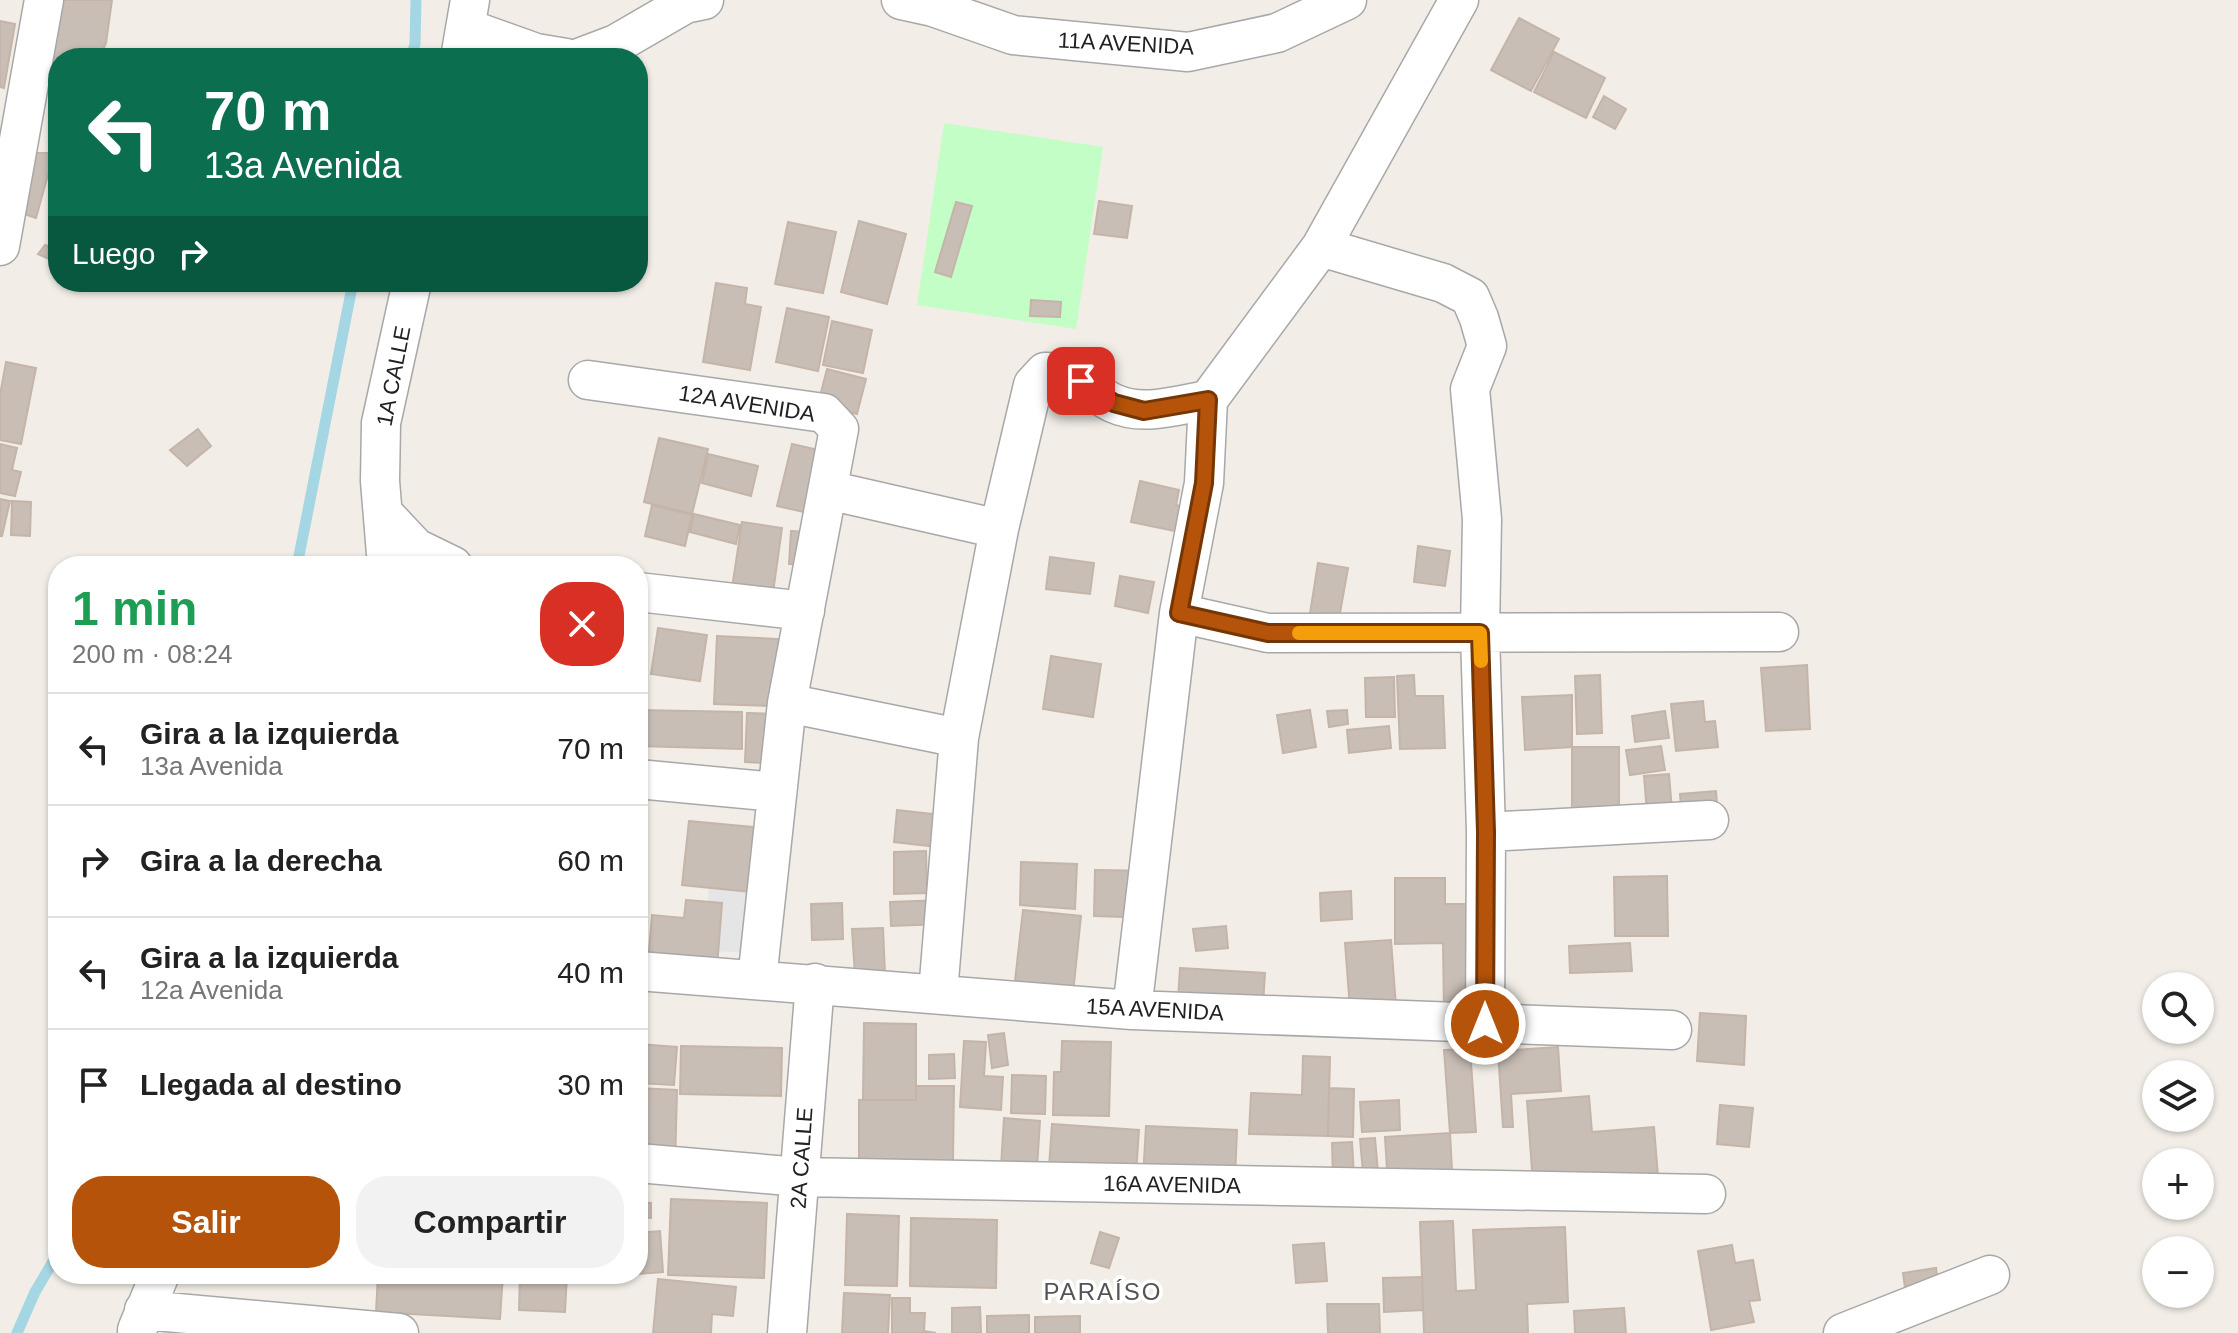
<!DOCTYPE html>
<html lang="es">
<head>
<meta charset="utf-8">
<style>
	:root { --surface:#fff; --page:#f2f2f2; --text:#222; --muted:#767676; --line:#e0e0e0; --accent:#b45309 }
	body { margin:0; font-family:Arial,sans-serif; background:var(--page); color:var(--text); height:100vh; display:flex; flex-direction:column; font-size:30px; white-space:nowrap }
	* { box-sizing:border-box; margin:0 }
	p { font-size:26px; color:var(--muted) }
	.icon { flex:none; width:44px; height:44px; fill:none; stroke:currentColor; stroke-width:2; stroke-linecap:round; stroke-linejoin:round }
	.map { position:relative; flex:1; overflow:hidden }
	.side { position:absolute; left:48px; top:556px; width:600px; height:728px; display:flex; flex-direction:column; background:var(--surface); border-radius:32px; box-shadow:0 2px 6px #0004 }
	.side>* { flex:none }
	.banner { position:absolute; left:48px; top:48px; width:600px; height:244px; border-radius:32px; box-shadow:0 2px 6px #0004; background:#0b6e4f; color:#fff; overflow:hidden }
	.buttons { position:absolute; left:2142px; top:972px; display:grid; gap:16px }
	.buttons a { display:grid; place-items:center; width:72px; height:72px; border-radius:50%; background:var(--surface); box-shadow:0 2px 6px #0004; font-size:40px }
	.pin { position:absolute; display:grid; place-items:center; width:68px; height:68px; color:#fff; margin:-34px; border-radius:16px; box-shadow:0 4px 12px #0006 }
	.me { position:absolute; width:88px; margin:-44px; rotate:0deg; stroke-linejoin:round; filter:drop-shadow(0 0 6px #0008) }
	.turn { display:flex; align-items:center; gap:28px; height:168px; padding:0 24px; font-size:36px }
	.turn .icon { width:104px; height:104px; stroke-width:2.5 }
	.turn b { display:block; font-size:56px; line-height:68px }
	.then { display:flex; align-items:center; height:76px; padding:0 24px; background:#0003; gap:16px; font-size:30px }
	.round { display:grid; place-items:center; flex:none; width:84px; height:84px; border-radius:32px; background:var(--page) }
	.head { display:flex; align-items:center; justify-content:space-between; height:136px; padding:0 24px }
	h1 { font-size:48px; font-weight:700; line-height:60px; color:#1e9e55 }
	.cta { display:flex; gap:16px; margin-top:auto; padding:16px 24px }
	.cta a { flex:1; height:92px; border-radius:32px; background:var(--accent); color:#fff; font-size:32px; font-weight:700; line-height:92px; text-align:center }
	.cta a+a { background:var(--page); color:var(--text) }
	ul { padding:0; list-style:none }
	li { display:flex; align-items:center; gap:24px; height:112px; padding:0 24px; border-top:2px solid var(--line) }
	li div { flex:1 }
	li b { display:block; font-size:30px }
	li em { font-style:normal }
	.map>svg:first-child { display:block }
</style>
</head>
<body>
<div class="map">
<svg width="2238" height="1333" viewBox="0 0 2238 1333">
	<rect width="100%" height="100%" fill="#f2eee7"/>
	<!-- park -->
	<path fill="#c3fec6" d="M944 123 1103 147 1076 329 917 305Z"/>
	<!-- parking -->
	<path fill="#e5e5e5" d="M709 867 760 869 758 953 707 951Z"/>
	<g fill="none" stroke-linecap="round" stroke-linejoin="round">
		<!-- stream -->
		<path stroke="#a5d6e3" stroke-width="11" d="M411 58 415 44 416 0
			M297 566 353 282
			M17 1333 35 1292 58 1253"/>
	</g>
	<!-- building -->
	<path fill="#c8beb6" stroke="#c5b4a8" stroke-width="2" d="M61 0H112L106 43 99 58H58V85L46 87Z
		M1519 18 1559 39 1531 91 1491 70Z
		M0 21 15 24 4 88 0 87Z
		M1554 52 1605 78 1586 118 1534 92Z
		M1604 96 1626 109 1615 129 1593 117Z
		M35 153H54L36 218 21 213Z
		M1099 201 1132 206 1127 238 1094 234Z
		M956 202 972 206 951 277 935 272Z
		M859 221 906 234 887 304 841 292Z
		M788 222 836 232 823 293 775 284Z
		M45 245 58 250V263L38 254Z
		M716 283 747 288 745 304 761 307 750 370 703 362Z
		M1031 300 1061 302 1060 317 1030 316Z
		M787 308 829 317 818 371 776 362Z
		M832 321 872 330 863 373 823 365Z
		M6 362 36 368 21 444 0 440V395Z
		M827 369 866 379 857 414 818 404Z
		M198 429 211 446 187 466 170 450Z
		M659 438 708 449 692 514 644 502Z
		M0 444 17 448 12 470 21 472 15 496 0 493Z
		M792 444 836 454 822 516 777 506Z
		M708 454 758 466 751 496 702 483Z
		M1140 481 1179 490 1176 505 1180 506 1175 531 1131 522Z
		M0 499 10 501 2 536H0Z
		M12 501 31 502 30 536 11 535Z
		M652 505 692 515 685 546 645 536Z
		M694 514 740 525 736 544 690 532Z
		M742 522 782 528 771 607 730 601Z
		M791 531 822 533 820 565 789 564Z
		M1418 546 1450 551 1445 586 1414 582Z
		M1050 557 1094 563 1090 594 1046 589Z
		M1318 563 1348 568 1337 630 1308 626Z
		M1120 576 1154 582 1148 613 1115 606Z
		M658 628 707 635 700 681 651 674Z
		M717 636 798 640 795 707 714 704Z
		M1051 656 1101 664 1093 717 1043 709Z
		M1807 665 1810 729 1766 731 1761 668Z
		M1414 675 1415 696H1443L1445 748 1400 749 1397 676Z
		M1600 675 1602 733 1577 734 1575 676Z
		M1394 677 1395 717H1366L1365 678Z
		M1572 695V747L1525 750 1522 697Z
		M1703 701 1705 722 1715 721 1718 747 1676 751 1671 704Z
		M638 710 742 712V749L638 746Z
		M1310 710 1316 747 1283 753 1277 715Z
		M1347 710 1348 724 1329 727 1327 711Z
		M1665 711 1669 738 1635 742 1632 716Z
		M747 713 802 715 800 765 745 762Z
		M1389 726 1391 748 1349 753 1347 730Z
		M1661 746 1665 770 1630 775 1626 750Z
		M1572 747H1619V815H1572Z
		M1669 774 1673 823 1648 825 1644 776Z
		M1716 791 1719 833 1683 835 1680 794Z
		M897 810 959 817 955 849 894 842Z
		M689 821 787 830 781 895 682 885Z
		M926 851 927 893 894 894V852Z
		M1021 862 1077 864 1075 909 1020 905Z
		M1095 870 1157 871 1156 918 1094 916Z
		M1667 876 1668 936H1615L1614 877Z
		M1395 878H1445V904H1471L1493 1011 1444 1012 1443 943 1395 944Z
		M1351 891 1352 919 1321 921 1320 893Z
		M686 900 722 903 716 980 647 975 652 915 684 918Z
		M942 900 943 924 891 926 890 902Z
		M842 903 843 939 812 940 811 904Z
		M1023 910 1081 916 1071 1013 1012 1007Z
		M1226 926 1228 948 1196 951 1193 929Z
		M883 928 885 974 855 975 852 929Z
		M1391 940 1396 1006 1350 1009 1345 943Z
		M1630 943 1632 971 1570 973 1569 946Z
		M1180 968 1265 973 1262 1021 1177 1015Z
		M1700 1013 1746 1016 1744 1065 1697 1061Z
		M864 1023 916 1024V1100H863Z
		M1004 1033 1008 1065 992 1068 988 1035Z
		M964 1041 986 1042 984 1076 1003 1077 1001 1110 960 1107Z
		M1062 1041 1111 1042 1109 1116 1053 1115 1054 1072H1061Z
		M638 1044 677 1047 674 1085 638 1083Z
		M681 1046 782 1048 781 1096 680 1094Z
		M1558 1047 1561 1091 1511 1094 1513 1127H1503L1498 1051Z
		M1470 1049 1476 1132 1450 1133 1444 1050Z
		M954 1054 955 1078 929 1079V1055Z
		M1303 1056 1330 1057 1328 1136 1249 1134 1251 1093 1302 1095Z
		M1012 1075 1046 1076 1045 1114 1011 1113Z
		M916 1086H954L953 1161 859 1160V1100H916Z
		M638 1088 677 1090 675 1167 638 1166Z
		M1329 1088 1354 1089 1353 1137 1328 1136Z
		M1589 1096 1592 1132 1654 1127 1659 1189 1534 1198 1527 1101Z
		M1399 1100 1400 1130 1362 1132 1360 1102Z
		M1720 1105 1753 1108 1749 1147 1717 1144Z
		M1004 1118 1040 1121 1036 1184 1000 1182Z
		M1052 1124 1139 1130 1134 1202 1047 1196Z
		M1146 1126 1237 1130 1234 1201 1142 1196Z
		M1450 1133 1453 1189 1388 1186 1385 1137Z
		M1375 1138 1378 1172 1363 1173 1360 1139Z
		M1352 1142 1354 1176 1333 1177 1332 1143Z
		M671 1199 767 1203 764 1278 668 1275Z
		M638 1202 651 1203V1218L638 1217Z
		M847 1214 899 1216 897 1286 845 1285Z
		M911 1218 997 1220 996 1288 910 1286Z
		M1453 1221 1456 1291 1476 1290 1473 1230 1565 1227 1568 1302 1527 1304 1528 1333H1424L1420 1222Z
		M660 1231 663 1272 638 1274V1233Z
		M1100 1232 1119 1238 1109 1268 1091 1263Z
		M1324 1243 1327 1281 1296 1283 1293 1245Z
		M1732 1245 1735 1263 1753 1260 1760 1300 1749 1301 1754 1322 1711 1330 1698 1251Z
		M1936 1268 1939 1291 1906 1295 1903 1273Z
		M378 1274H503L500 1319 376 1312Z
		M520 1274 567 1275 565 1312 519 1310Z
		M570 1274H619V1279L570 1276Z
		M1422 1277 1423 1310 1384 1312 1383 1278Z
		M658 1279 736 1287 733 1316 712 1314 711 1333H653Z
		M844 1293 890 1295 888 1333H842Z
		M892 1298H910V1313H925L924 1331 936 1333H892Z
		M1327 1304H1379L1380 1333H1328Z
		M980 1307 981 1333H952V1308Z
		M1624 1308 1626 1333H1575L1574 1311Z
		M1029 1315V1333H987V1316Z
		M1080 1316V1333H1035V1317Z"/>
	<g fill="none" stroke-linecap="round" stroke-linejoin="round">
		<defs>
			<path id="street" d="M901 0 933 7 1013 35 1188 52 1277 33 1347 0
				M466 28 536 53 566 58
				M460 58 470 0
				M579 58 616 44 685 4 704 0
				M0 246 44 0
				M1321 247 1443 283 1470 297 1479 318 1487 346 1470 389 1482 519 1480 633 1486 832 1485 1024
				M588 380 824 413 839 429 787 703 757 980
				M828 490 999 529
				M384 514 416 548 453 566
				M387 566 380 481 381 423 412 282
				M638 592 805 611
				M1179 613 1268 633 1779 632
				M787 703 959 738
				M638 779 776 792
				M1486 832 1709 820
				M638 971 1132 1010 1672 1030
				M938 993 959 738 999 529 1033 385 1045 372C1075 371 1088 391 1113 403 1143 417 1177 405 1208 400
				M1132 1010 1179 613 1204 483 1208 400 1321 247 1459 0
				M638 1163 800 1177 1706 1194
				M144 1310 399 1333
				M137 1330 160 1274
				M787 1333 815 983
				M1843 1333 1990 1275"/>
		</defs>
		<!-- street casing -->
		<use href="#street" stroke="#a8a8a8" stroke-width="41"/>
		<!-- street -->
		<use href="#street" stroke="#fff" stroke-width="38"/>
	</g>
	<g fill="none" stroke-linecap="round" stroke-linejoin="round">
		<defs>
			<path id="route" d="M1081 381 1114 403 1144 411 1208 400 1204 483 1179 613 1268 633H1480L1486 832 1485 1024"/>
		</defs>
		<!-- route casing -->
		<use href="#route" stroke="#753606" stroke-width="20"/>
		<!-- route -->
		<use href="#route" stroke="#b45309" stroke-width="14"/>
		<!-- slow -->
		<path stroke="#f59e0b" stroke-width="14" d="M1299 633H1480L1481 661"/>
	</g>
	<g text-anchor="middle" stroke-width="7" stroke-linejoin="round" paint-order="stroke">
		<!-- street labels -->
		<g font-size="22" fill="#212121" stroke="#fff">
			<text transform="translate(1126 43) rotate(3)" y="8">11A AVENIDA</text>
			<text transform="translate(393 376) rotate(-79)" y="8">1A CALLE</text>
			<text transform="translate(747 403) rotate(9)" y="8">12A AVENIDA</text>
			<text transform="translate(1155 1009) rotate(3)" y="8">15A AVENIDA</text>
			<text transform="translate(801 1158) rotate(-86)" y="8">2A CALLE</text>
			<text transform="translate(1172 1184) rotate(1)" y="8">16A AVENIDA</text>
		</g>
		<!-- neighbourhood labels -->
		<g font-size="24" letter-spacing="2" fill="#545454" stroke="#fff">
			<text x="1103" y="1300">PARAÍSO</text>
		</g>
	</g>
</svg>
<div class="buttons">
<a><svg class="icon" aria-label="search" viewBox="0 0 24 24"><circle cx="10" cy="10" r="6"/><path d="M15 15l6 6"/></svg></a>
<a><svg class="icon" aria-label="layers" viewBox="0 0 24 24"><path d="M12 4l9 5-9 5-9-5zM3 14l9 5 9-5"/></svg></a>
<a>+</a>
<a>−</a>
</div>
<div class="pin" style="left:1081px;top:381px;background:#d93025"><svg class="icon" aria-label="arrive" viewBox="0 0 24 24"><path d="M6 21V4h12l-3 4 3 4H6"/></svg></div>
<svg class="me" style="left:1485px;top:1024px" viewBox="-20 -20 40 40"><circle r="17" fill="#b45309" stroke="#fff" stroke-width="3"/><path d="M0-11L8 9 0 5-8 9z" fill="#fff"/></svg>
<div class="banner">
<div class="turn"><svg class="icon" aria-label="left" viewBox="0 0 24 24"><path d="M17 20v-9H6M10 6l-5 5 5 5"/></svg><div><b>70 m</b>13a Avenida</div></div>
<div class="then">Luego<svg class="icon" aria-label="right" viewBox="0 0 24 24"><path d="M7 20v-9h11M14 6l5 5-5 5"/></svg></div>
</div>
<section class="side">
<div class="head"><div><h1>1 min</h1><p>200 m · 08:24</p></div><a class="round" style="background:#d93025;color:#fff"><svg class="icon" aria-label="close" viewBox="0 0 24 24"><path d="M6 6l12 12M18 6L6 18"/></svg></a></div>
<ul>
<li><svg class="icon" aria-label="left" viewBox="0 0 24 24"><path d="M17 20v-9H6M10 6l-5 5 5 5"/></svg><div><b>Gira a la izquierda</b><p>13a Avenida</p></div><em>70 m</em></li>
<li><svg class="icon" aria-label="right" viewBox="0 0 24 24"><path d="M7 20v-9h11M14 6l5 5-5 5"/></svg><div><b>Gira a la derecha</b></div><em>60 m</em></li>
<li><svg class="icon" aria-label="left" viewBox="0 0 24 24"><path d="M17 20v-9H6M10 6l-5 5 5 5"/></svg><div><b>Gira a la izquierda</b><p>12a Avenida</p></div><em>40 m</em></li>
<li><svg class="icon" aria-label="arrive" viewBox="0 0 24 24"><path d="M6 21V4h12l-3 4 3 4H6"/></svg><div><b>Llegada al destino</b></div><em>30 m</em></li>
</ul>
<div class="cta"><a>Salir</a><a>Compartir</a></div>
</section>
</div>
</body>
</html>
